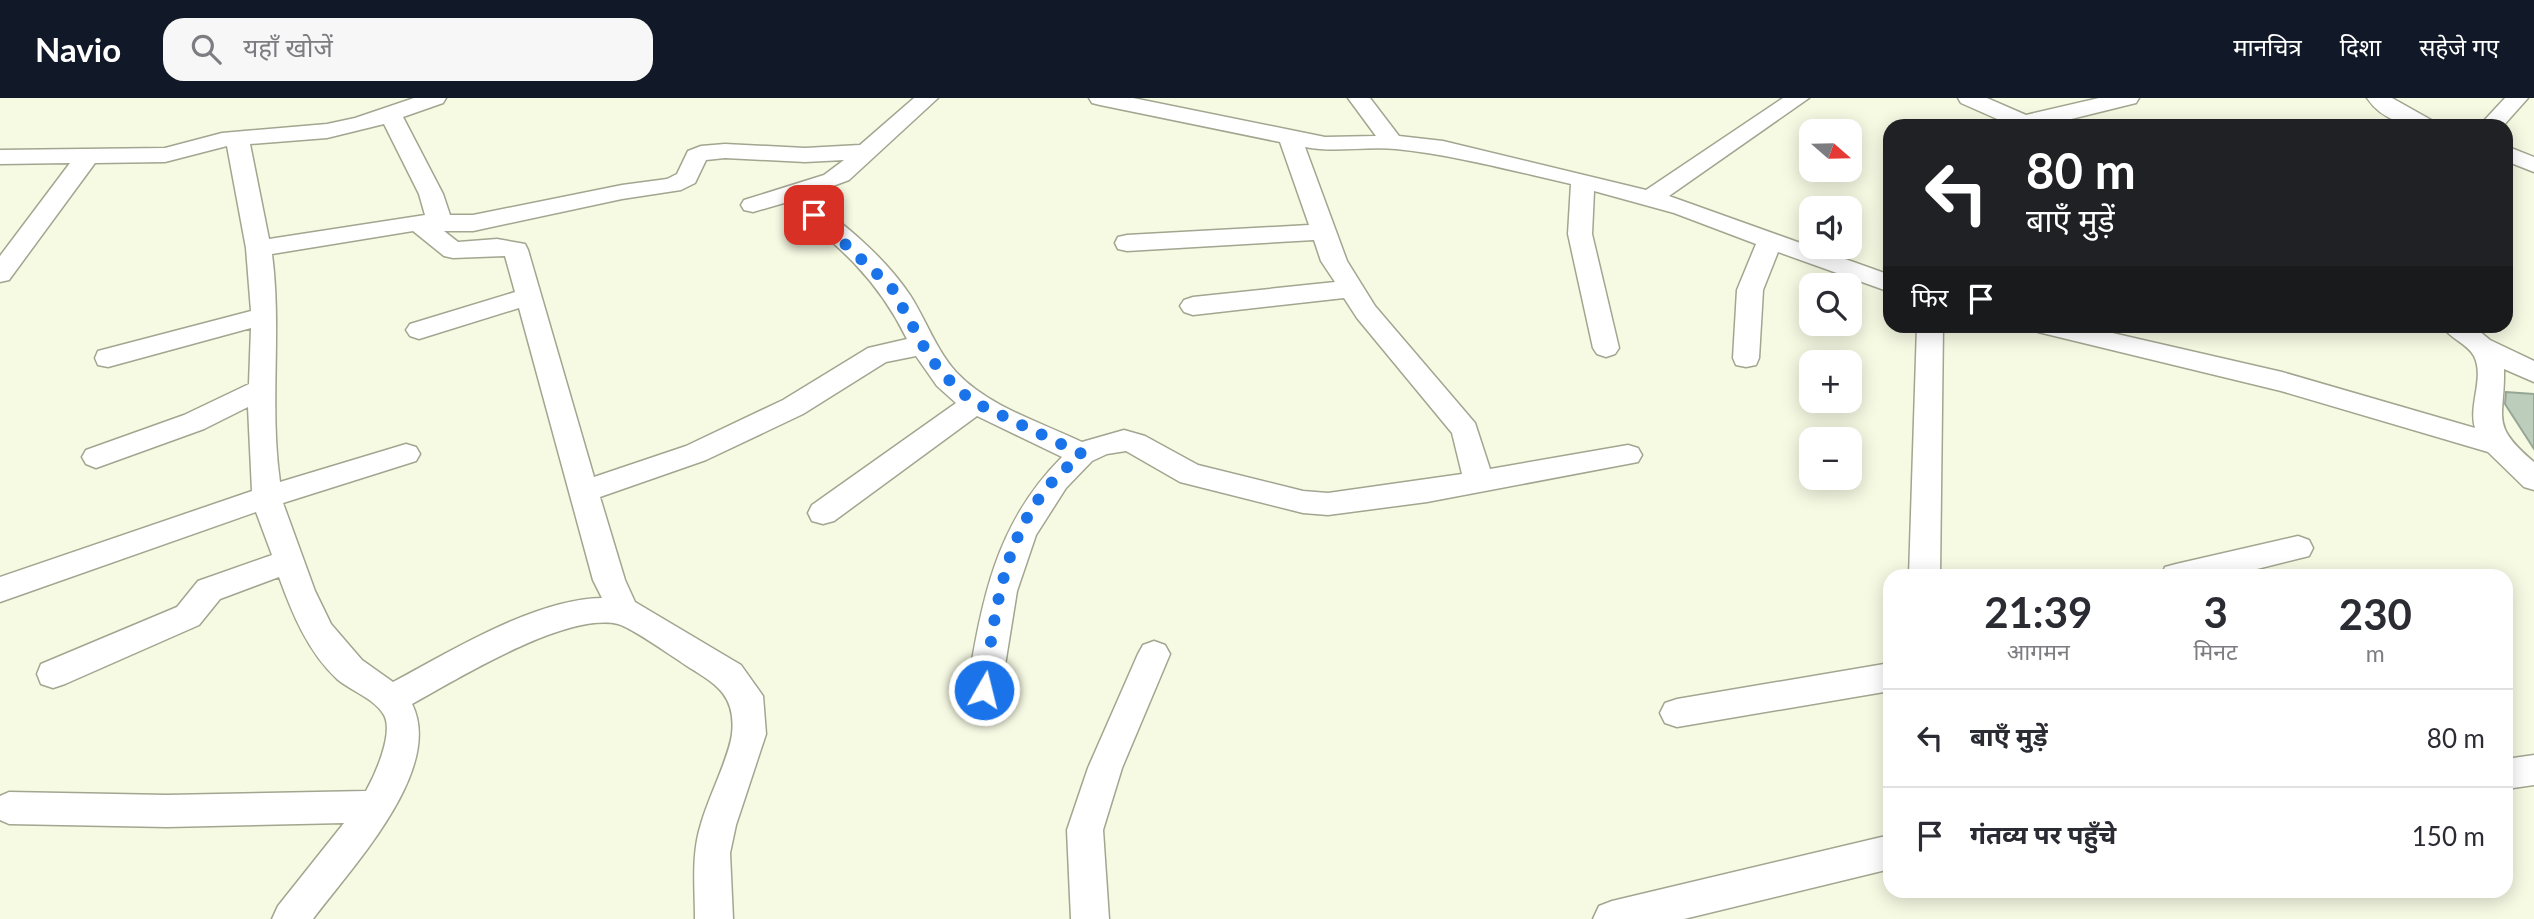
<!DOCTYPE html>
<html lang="hi">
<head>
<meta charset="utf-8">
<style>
	:root { --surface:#fff; --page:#f7f7f7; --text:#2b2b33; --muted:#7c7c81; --line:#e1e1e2; --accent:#111827 }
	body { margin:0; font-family:Lato,"Noto Sans Devanagari",sans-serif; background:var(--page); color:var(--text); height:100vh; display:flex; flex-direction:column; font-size:26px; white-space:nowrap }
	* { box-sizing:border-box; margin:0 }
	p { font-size:23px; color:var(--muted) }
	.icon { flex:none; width:38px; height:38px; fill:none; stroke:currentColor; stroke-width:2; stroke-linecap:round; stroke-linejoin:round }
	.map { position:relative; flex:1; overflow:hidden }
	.drawer { position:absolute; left:1883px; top:471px; width:630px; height:329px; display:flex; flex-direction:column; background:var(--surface); border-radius:21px; box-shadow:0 4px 18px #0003 }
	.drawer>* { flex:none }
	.guide { position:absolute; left:1883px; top:21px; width:630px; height:214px; border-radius:21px; box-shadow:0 4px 18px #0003; background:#202124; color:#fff; overflow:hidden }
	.needle { width:46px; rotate:110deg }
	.controls { position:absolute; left:1799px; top:21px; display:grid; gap:14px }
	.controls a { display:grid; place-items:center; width:63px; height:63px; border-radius:14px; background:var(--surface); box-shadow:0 4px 18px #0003; font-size:35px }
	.pin { position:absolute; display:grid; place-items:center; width:60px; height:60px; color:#fff; margin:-30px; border-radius:14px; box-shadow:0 4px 10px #0006 }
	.me { position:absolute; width:77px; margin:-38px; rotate:8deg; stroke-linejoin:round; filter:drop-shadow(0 0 5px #0008) }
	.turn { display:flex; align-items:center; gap:24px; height:147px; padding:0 28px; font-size:32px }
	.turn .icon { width:91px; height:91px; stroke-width:2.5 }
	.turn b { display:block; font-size:49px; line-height:60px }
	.then { display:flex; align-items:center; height:66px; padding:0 28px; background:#0003; gap:14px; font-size:26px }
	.eta { display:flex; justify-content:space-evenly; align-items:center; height:119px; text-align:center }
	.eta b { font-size:42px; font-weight:700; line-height:49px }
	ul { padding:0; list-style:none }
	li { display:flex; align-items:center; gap:21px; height:98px; padding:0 28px; border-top:2px solid var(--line) }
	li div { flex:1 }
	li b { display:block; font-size:26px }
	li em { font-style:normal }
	header { display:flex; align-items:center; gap:42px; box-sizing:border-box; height:98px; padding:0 35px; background:var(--accent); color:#fff }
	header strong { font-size:33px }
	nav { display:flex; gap:38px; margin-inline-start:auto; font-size:24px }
	.search { width:490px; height:63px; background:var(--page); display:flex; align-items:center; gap:18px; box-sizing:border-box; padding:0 24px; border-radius:21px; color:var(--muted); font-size:26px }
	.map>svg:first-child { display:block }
</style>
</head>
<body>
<header>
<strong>Navio</strong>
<div class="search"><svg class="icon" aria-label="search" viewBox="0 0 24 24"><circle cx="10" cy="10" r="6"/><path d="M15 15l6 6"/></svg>यहाँ खोजें</div>
<nav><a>मानचित्र</a><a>दिशा</a><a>सहेजे गए</a></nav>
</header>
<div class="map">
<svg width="2534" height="821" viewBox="0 0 2534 821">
	<rect width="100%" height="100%" fill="#f6fae3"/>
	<!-- building -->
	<path fill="#bccdbb" stroke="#96a695" stroke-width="2" d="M2506 294 2534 296V351L2505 306Z"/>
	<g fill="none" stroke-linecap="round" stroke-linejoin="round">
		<defs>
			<path id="minor" d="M414 0H446L443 5 403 19 443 96 450 117H473L622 87 667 81 677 76 688 53 701 48 725 46 805 50 860 47 914 0H938L849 82 806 98C844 126 883 157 910 197 926 222 936 252 956 274 989 309 1040 324 1082 344L1124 332 1145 338 1198 367 1303 393 1328 395 1462 376 1452 335 1357 220 1344 200 1193 217 1184 214 1180 208 1184 202 1193 199 1335 184 1321 163 1314 142 1127 153 1118 151 1115 145 1118 139 1127 137 1309 127 1280 44 1100 7 1092 5 1089 0H1133L1325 39 1376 38 1348 0H1370L1399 38 1443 43 1646 92 1783 0H1809L1669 98 1890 177V194L1778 154 1763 192 1759 260 1756 267 1746 269 1736 267 1733 260 1737 192 1756 146 1674 115 1594 93 1592 136 1619 250 1615 256 1606 259 1597 256 1593 250 1568 136 1571 86C1513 73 1455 57 1396 51 1365 48 1335 55 1305 49L1347 163 1375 208 1475 325 1490 371 1628 347 1638 350 1642 357 1638 364 1427 404 1328 417 1303 415 1180 384 1126 353 1107 356 1092 363 1066 390 1036 437 1017 493 1001 592 996 602 984 606 972 602 967 592C982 502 995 426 1062 359L977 318 834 423 823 426 812 423 808 415 812 407 956 305 937 288 916 258 886 264 803 316 706 362 600 399 625 482 635 504 741 567 763 598 766 636 736 727 730 755 733 821H695C695 789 691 757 701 726 708 700 729 660 732 636 736 599 718 587 690 570 676 561 631 529 618 526 566 514 459 580 412 606 445 672 350 771 313 821H272L278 808 344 725 167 729 9 726 0 722V698L9 694 167 697 366 693C375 677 394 635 384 617 374 600 351 593 337 581 308 554 292 515 279 479L220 501 199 527 65 586 53 590 41 586 37 576 41 566 177 509 198 483 272 457 256 414 0 504V479L252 393 248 309 204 331 96 370 86 366 82 359 86 352 184 317 249 286 251 230 108 269 98 267 95 260 98 253 251 213 246 150 227 48 165 64 95 65 9 182 0 184V158L70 65 0 66V52L165 50 222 35 327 26 355 20ZM384 26 419 96 425 117 269 141 250 46 327 40ZM725 60 805 64 844 62 824 77 744 102 741 107 744 112 753 114 784 105C838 146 877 180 907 241L868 250 783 302 686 348 594 379 528 152 525 146 497 141 458 144 444 133H473L622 101 681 92 695 85 706 62ZM413 133 444 158 453 160 505 158 515 194 410 226 406 232 410 238 419 241 519 210 593 482 602 500C535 501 451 553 393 584L362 562 331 526 315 493 283 405 416 363 420 356 416 349 406 346 280 384C269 308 282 232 272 156Z
				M1958 0H1987L2026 17 2099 0H2139L2136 5 2043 28H2013L1961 5Z
				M2367 0H2392L2433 23 2436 28C2409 28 2384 25 2367 0Z
				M2505 0H2528L2503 28H2479Z
				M2506 48 2534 59V74L2506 63Z
				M1917 228H1943L1940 478H1909Z
				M2034 228H2082L2282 274 2475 330C2468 307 2485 280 2474 258 2467 245 2450 241 2442 228H2473L2490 242 2534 263V284L2504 271C2505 322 2489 326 2534 364V392L2524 389 2488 354 2281 293 2038 234Z
				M2298 438 2309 442 2313 450 2309 458 2229 478H2161L2165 469 2176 466Z
				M1154 543 1165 547 1170 556 1122 670 1103 732 1109 821H1071L1067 732 1088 670 1138 556 1143 547Z
				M1890 565V593L1677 629 1665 625 1660 615 1665 605 1677 601Z
				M2534 657V687L2506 691V661Z
				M1890 737V771L1684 821H1593L1599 808 1612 803Z"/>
		</defs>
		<!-- minor casing -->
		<use href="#minor" stroke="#a2a58f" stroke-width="3"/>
		<!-- minor -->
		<use href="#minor" fill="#fff" fill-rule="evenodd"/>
	</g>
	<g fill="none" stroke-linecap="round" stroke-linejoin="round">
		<!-- route -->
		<path stroke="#1a73e8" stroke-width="12" stroke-dasharray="0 21.6" d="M814 117 892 190 930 260 957 291 976 305 1082 356C1070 367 1057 377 1047 390 1001 446 994 523 984 592"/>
	</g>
</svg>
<div class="controls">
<a><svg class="needle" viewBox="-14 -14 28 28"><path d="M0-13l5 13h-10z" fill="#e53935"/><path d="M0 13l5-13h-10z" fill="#7c7c81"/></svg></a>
<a><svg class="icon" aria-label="sound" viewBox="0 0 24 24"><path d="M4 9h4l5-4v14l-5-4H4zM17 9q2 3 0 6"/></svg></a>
<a><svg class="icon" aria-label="search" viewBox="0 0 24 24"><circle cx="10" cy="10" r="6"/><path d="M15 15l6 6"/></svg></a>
<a>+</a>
<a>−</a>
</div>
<div class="pin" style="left:814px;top:117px;background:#d93025"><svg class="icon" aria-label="arrive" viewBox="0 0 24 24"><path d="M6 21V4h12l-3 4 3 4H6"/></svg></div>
<svg class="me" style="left:984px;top:592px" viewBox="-20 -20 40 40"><circle r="17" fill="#1a73e8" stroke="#fff" stroke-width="3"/><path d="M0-11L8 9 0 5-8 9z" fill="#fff"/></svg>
<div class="guide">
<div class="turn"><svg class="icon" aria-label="left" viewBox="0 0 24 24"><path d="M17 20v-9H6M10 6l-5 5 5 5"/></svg><div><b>80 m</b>बाएँ मुड़ें</div></div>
<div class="then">फिर<svg class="icon" aria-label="arrive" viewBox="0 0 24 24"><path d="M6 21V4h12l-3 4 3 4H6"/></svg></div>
</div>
<section class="drawer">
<div class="eta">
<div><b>21:39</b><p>आगमन</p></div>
<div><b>3</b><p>मिनट</p></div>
<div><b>230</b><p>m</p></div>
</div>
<ul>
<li><svg class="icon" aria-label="left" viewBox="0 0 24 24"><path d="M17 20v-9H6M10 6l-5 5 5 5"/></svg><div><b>बाएँ मुड़ें</b></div><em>80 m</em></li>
<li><svg class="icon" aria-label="arrive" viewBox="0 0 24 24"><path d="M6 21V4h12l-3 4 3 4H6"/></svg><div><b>गंतव्य पर पहुँचे</b></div><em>150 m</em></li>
</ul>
</section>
</div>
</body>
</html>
